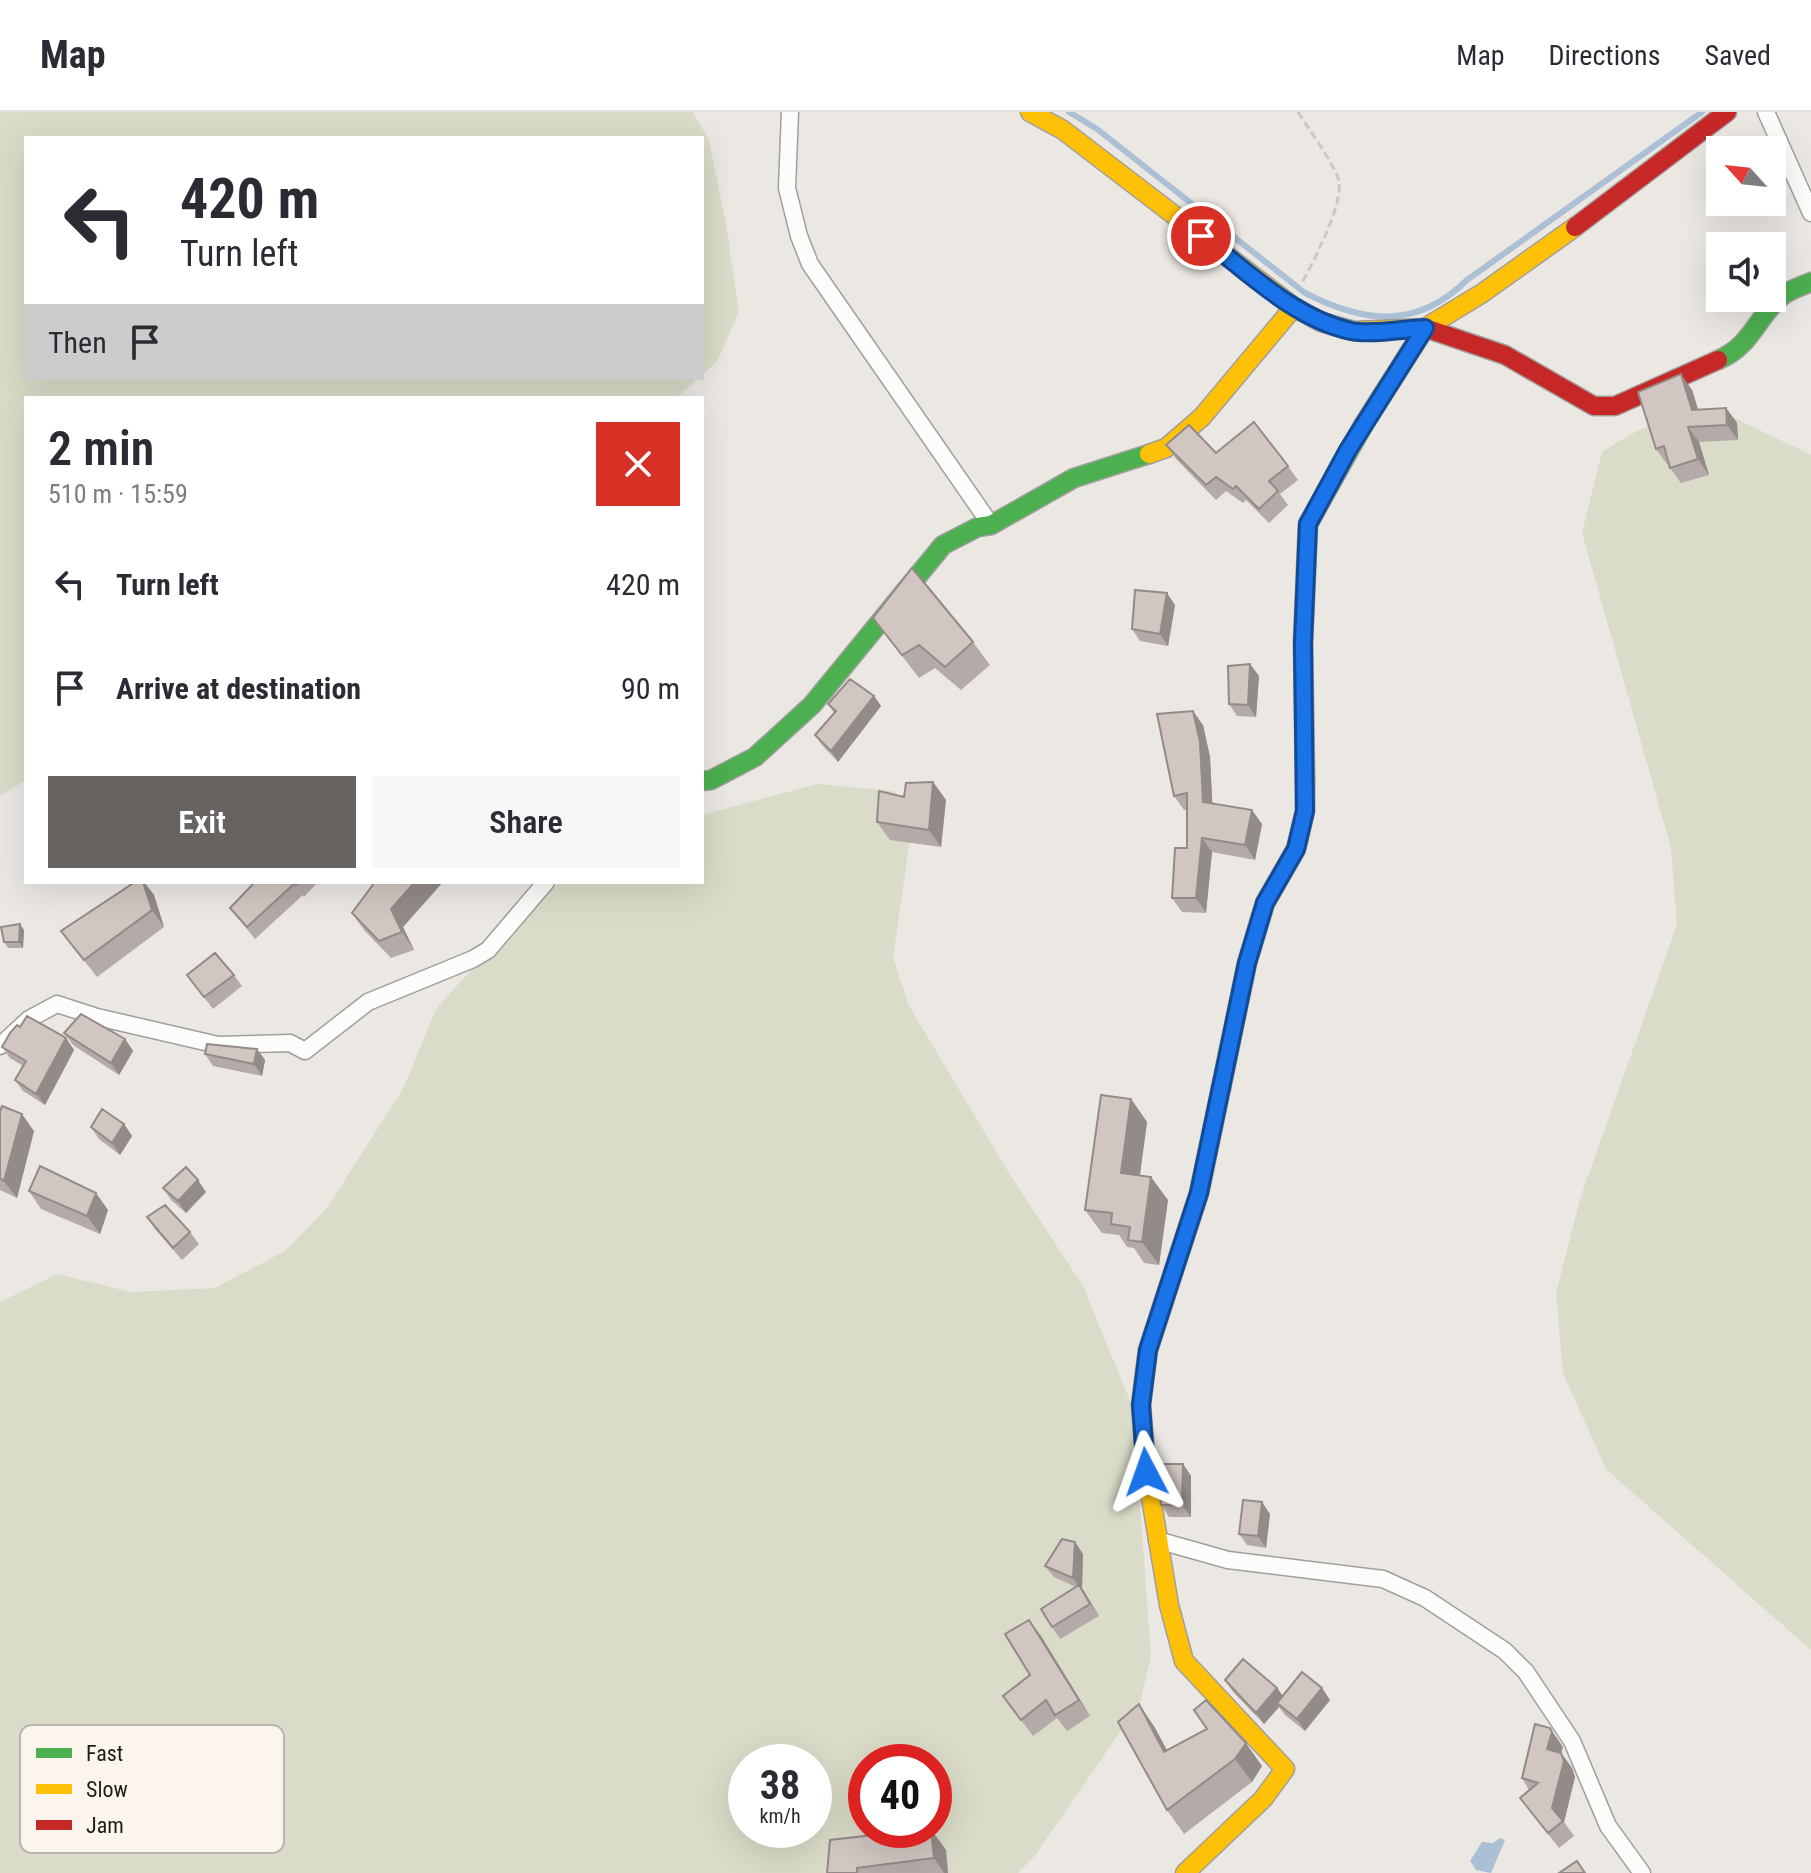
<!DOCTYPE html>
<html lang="en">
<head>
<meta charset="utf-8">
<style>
	:root { --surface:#fff; --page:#f7f7f7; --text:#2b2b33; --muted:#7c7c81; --line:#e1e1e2; --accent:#666360 }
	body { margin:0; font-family:"Roboto Condensed",sans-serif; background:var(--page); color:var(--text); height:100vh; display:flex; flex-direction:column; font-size:30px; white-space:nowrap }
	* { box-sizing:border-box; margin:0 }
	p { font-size:26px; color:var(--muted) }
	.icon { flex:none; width:44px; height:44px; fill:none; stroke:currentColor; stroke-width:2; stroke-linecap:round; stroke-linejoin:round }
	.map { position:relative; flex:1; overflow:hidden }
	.drawer { position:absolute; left:24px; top:284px; width:680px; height:488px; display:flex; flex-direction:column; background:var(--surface); border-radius:0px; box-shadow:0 8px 32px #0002 }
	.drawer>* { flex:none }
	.hud { position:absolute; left:24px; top:24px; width:680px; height:244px; border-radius:0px; box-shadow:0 8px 32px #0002; background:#fff; color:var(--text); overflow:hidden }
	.needle { width:52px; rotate:297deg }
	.fabs { position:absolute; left:1706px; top:24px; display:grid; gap:16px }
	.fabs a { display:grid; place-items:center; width:80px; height:80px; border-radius:0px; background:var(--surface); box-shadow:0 8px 32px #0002; font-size:40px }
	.speed { position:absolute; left:728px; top:1632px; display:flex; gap:16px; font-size:40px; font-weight:700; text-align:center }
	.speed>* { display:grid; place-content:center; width:104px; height:104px; border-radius:50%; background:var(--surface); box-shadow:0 8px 32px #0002; line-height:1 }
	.speed small { font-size:20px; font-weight:400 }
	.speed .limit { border:12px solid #d22; background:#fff; color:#111 }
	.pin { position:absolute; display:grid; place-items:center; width:68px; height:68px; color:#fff; margin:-34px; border:4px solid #fff; border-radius:50%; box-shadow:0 2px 8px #0007 }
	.me { position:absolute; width:88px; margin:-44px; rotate:356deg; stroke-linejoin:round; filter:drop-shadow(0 0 6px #0008) }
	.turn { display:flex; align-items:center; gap:28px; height:168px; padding:0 24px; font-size:36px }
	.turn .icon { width:104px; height:104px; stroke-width:2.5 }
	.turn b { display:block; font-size:56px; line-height:68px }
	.then { display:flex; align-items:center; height:76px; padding:0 24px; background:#0003; gap:16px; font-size:30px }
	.round { display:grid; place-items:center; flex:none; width:84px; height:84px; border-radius:0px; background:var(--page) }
	.head { display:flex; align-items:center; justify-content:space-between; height:136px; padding:0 24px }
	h1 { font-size:48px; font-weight:600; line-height:60px }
	.action { display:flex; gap:16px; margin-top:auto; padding:16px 24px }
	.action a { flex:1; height:92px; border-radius:0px; background:var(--accent); color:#fff; font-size:32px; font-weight:600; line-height:92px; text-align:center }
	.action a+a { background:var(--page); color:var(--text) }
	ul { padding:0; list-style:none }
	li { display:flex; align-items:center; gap:24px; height:104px; padding:0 24px }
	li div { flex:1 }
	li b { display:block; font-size:30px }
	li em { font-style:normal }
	header { display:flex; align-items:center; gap:48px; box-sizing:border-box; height:112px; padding:0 40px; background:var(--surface); border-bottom:2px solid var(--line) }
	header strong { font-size:38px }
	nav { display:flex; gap:44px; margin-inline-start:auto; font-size:28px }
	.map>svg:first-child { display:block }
</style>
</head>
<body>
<header>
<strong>Map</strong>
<nav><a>Map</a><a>Directions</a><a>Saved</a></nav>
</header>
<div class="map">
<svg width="1811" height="1761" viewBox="0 0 1811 1761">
	<rect width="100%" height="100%" fill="#ebe8e4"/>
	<!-- green -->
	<path fill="#dadbc8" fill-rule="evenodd" d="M0 0H693L709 28 726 112 739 199 718 248 702 263V26H26V266H699L676 286H26V668L0 684Z
		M1720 299 1811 343V1538L1606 1357 1563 1261 1556 1181 1581 1084 1677 813 1671 736 1582 421 1602 340C1645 312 1669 302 1720 299Z
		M817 672 894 679 910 727 893 846 909 894 1009 1061 1083 1174 1133 1296 1151 1545 1140 1591 1034 1745 1018 1761H0V1190L57 1162 131 1180 215 1176 285 1139 327 1096 404 975 436 897 536 786 562 770H702V703ZM746 1650H814V1718H746ZM866 1650H934V1718H866Z"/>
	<!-- water -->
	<path fill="#abbfd5" d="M1500 1726 1505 1728 1491 1761 1476 1758 1470 1749 1482 1730 1493 1731Z"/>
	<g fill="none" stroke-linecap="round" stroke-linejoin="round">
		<!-- stream -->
		<path stroke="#abbfd5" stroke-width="6" d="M1069 0 1097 17 1305 181C1364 211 1416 218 1467 168L1702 0"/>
		<defs>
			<path id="street" d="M790 0 787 76 799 124 810 152 991 413
				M1766 0 1811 101
				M0 934 29 907 57 892 97 905 218 933 290 931 305 939 368 890 473 847 488 838 546 770
				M1157 1428 1228 1448 1383 1467 1425 1486 1505 1539 1526 1560 1572 1629 1608 1714 1642 1761"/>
			<path id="fast" d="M1718 248C1752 234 1757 204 1782 184 1789 178 1802 174 1811 170
				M1305 668 1303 531 1308 412 1364 312
				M702 669 711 668 755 645 812 593 943 433 978 415 991 413 1074 366 1149 342"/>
			<path id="slow" d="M1030 0 1063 18 1294 195 1321 210 1354 219 1425 216 1481 182 1575 115
				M1149 342 1166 336 1202 305 1294 195
				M1221 976 1247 851 1265 791 1296 737 1305 699V668
				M1146 1356 1169 1493 1184 1549 1285 1657 1263 1687 1185 1761"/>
			<path id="jam" d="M1575 115 1727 0
				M1364 312 1425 216 1505 243 1594 294H1615L1718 248
				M1146 1356 1141 1293 1148 1238 1199 1081 1221 976"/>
		</defs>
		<!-- street casing -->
		<use href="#street" stroke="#a19f9c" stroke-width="19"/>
		<!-- fast casing -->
		<use href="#fast" stroke="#a19f9c" stroke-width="21"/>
		<!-- slow casing -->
		<use href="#slow" stroke="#a19f9c" stroke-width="21"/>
		<!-- jam casing -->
		<use href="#jam" stroke="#a19f9c" stroke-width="21"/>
		<!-- path -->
		<path stroke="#cac9c7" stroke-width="3" stroke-dasharray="8 4" stroke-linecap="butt" d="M1298 0C1307 14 1336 55 1339 69 1343 94 1313 150 1301 173"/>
		<!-- street -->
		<use href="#street" stroke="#fcfcfb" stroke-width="16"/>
		<!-- fast -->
		<use href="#fast" stroke="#4caf50" stroke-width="18"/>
		<!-- slow -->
		<use href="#slow" stroke="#ffc107" stroke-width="18"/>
		<!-- jam -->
		<use href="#jam" stroke="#c62828" stroke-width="18"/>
	</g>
	<!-- wall -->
	<path fill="#b4aaa7" d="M1692 278 1698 298 1726 296 1737 311 1738 328 1699 330 1709 363 1681 371 1670 356 1669 352H1667L1656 337Z
		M1166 333 1288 354 1298 368 1280 382 1288 393 1269 411 1246 388 1243 391 1226 379 1216 388 1176 347Z
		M1175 493 1168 534 1140 529 1132 517Z
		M873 506 973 530 990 553 961 578 935 556 919 566Z
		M1250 552 1259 564 1256 605 1237 604 1229 592Z
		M874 584 881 594 838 650 822 633 815 623 834 601 828 592Z
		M1203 613 1210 645 1212 691 1262 712 1255 748 1212 740 1206 801 1182 800 1172 786 1187 736V698H1184L1174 684Z
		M933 670 946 688 941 735 890 728 877 710 904 685Z
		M135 770H144L154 783 164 815 97 865 61 819Z
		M255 770H318L304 785 303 783 255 827 230 796Z
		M375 770H443L403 815 414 838 391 846 364 818 352 801Z
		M24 818 23 836H8L4 830Z
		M187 863H234L242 874 213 897Z
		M64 921 125 927 133 939 119 963 73 933Z
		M66 926 74 938 45 993 23 979 15 968 23 954 10 946 2 935Z
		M257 937 265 948 262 964 213 954 205 942Z
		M1131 987 1147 1010 1140 1063 1168 1088 1159 1153 1144 1151 1134 1136 1127 1135 1119 1123 1102 1121 1085 1098Z
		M0 1000 34 1019 17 1086 0 1078Z
		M124 1012 132 1024 120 1043 99 1027 91 1015Z
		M163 1076 206 1080 186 1101 171 1088Z
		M29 1079 108 1098 100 1122 41 1097Z
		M147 1105 190 1120 199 1132 182 1148 155 1117Z
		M1183 1352 1191 1364V1405H1169L1161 1393Z
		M1270 1402 1266 1436 1247 1433 1239 1422Z
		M1075 1430 1083 1442 1082 1476 1099 1504 1060 1527 1052 1515 1076 1475 1054 1465 1045 1454Z
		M1041 1524 1090 1604 1067 1619 1057 1606 1033 1624 1003 1584 1030 1563Z
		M1225 1568 1277 1576 1283 1584 1322 1576 1330 1588 1305 1619 1285 1603 1279 1595 1264 1612 1233 1580Z
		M1139 1592 1155 1616 1167 1638 1207 1617 1262 1654 1252 1670 1184 1722 1167 1698Z
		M1563 1635 1561 1641 1572 1656 1575 1665 1564 1710 1574 1724 1559 1736 1520 1686 1529 1678 1522 1666Z
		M917 1718H932L946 1738 948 1761H827Z"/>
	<!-- shaded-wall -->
	<path fill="#928b88" d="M1681 262 1692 278 1703 313 1692 298Z
		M1726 296 1737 311 1738 328 1727 313Z
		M1688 315 1699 330 1709 363 1698 347Z
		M1167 481 1175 493 1168 534 1160 522Z
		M1250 552 1259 564 1256 605 1248 593Z
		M874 584 881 594 838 650 831 639Z
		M1193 599 1203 613 1210 645 1213 704 1203 690Z
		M933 670 946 688 941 735 929 718Z
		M1252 698 1262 712 1255 748 1245 733Z
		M1202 726 1212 740 1206 801 1196 786Z
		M143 770H144L154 783 164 815 152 798Z
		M415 770H443L403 815 414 838 402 820 391 797Z
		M20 812 24 818 23 836 19 830Z
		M66 926 74 938 45 993 36 982Z
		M125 927 133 939 119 963 111 951Z
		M257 937 265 948 262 964 254 952Z
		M1131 987 1147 1010 1137 1084 1121 1061Z
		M22 1002 34 1019 17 1086 4 1069Z
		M124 1012 132 1024 120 1043 112 1031Z
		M1151 1065 1168 1088 1159 1153 1142 1130Z
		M198 1068 206 1080 186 1101 178 1089Z
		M96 1081 108 1098 100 1122 87 1104Z
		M1183 1352 1191 1364V1405L1182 1393Z
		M1262 1390 1270 1402 1266 1436 1258 1424Z
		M1075 1430 1083 1442 1082 1476 1099 1504 1073 1466Z
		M1029 1508 1041 1524 1090 1604 1079 1588Z
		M1277 1576 1285 1587 1277 1591 1279 1595 1264 1612 1256 1601Z
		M1322 1576 1330 1588 1305 1619 1297 1607Z
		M1139 1592 1155 1616 1180 1663 1164 1640Z
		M1550 1616 1563 1635 1561 1641 1572 1656 1575 1665 1564 1710 1552 1696 1547 1637Z
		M1246 1631 1262 1654 1252 1670 1235 1647Z
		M931 1718 946 1738 948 1761H944L934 1746Z"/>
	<!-- building -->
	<path fill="#d1c6c2" stroke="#928b88" stroke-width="2" d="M1681 262 1692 298 1726 296 1727 313 1688 315 1698 347 1670 356 1664 334 1656 337 1638 280Z
		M1254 310 1288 354 1269 369 1278 379 1259 397 1236 374 1233 377 1216 365 1206 373 1166 333 1189 313 1216 341Z
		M912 456 973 530 945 555 919 533 902 543 873 506Z
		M1135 478 1167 481 1160 522 1132 517Z
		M1250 552 1248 593 1229 592 1228 554Z
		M850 567 874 584 831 639 815 623 836 599 828 592Z
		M1193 599 1200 630 1203 690 1252 698 1245 733 1202 726 1196 786H1172L1175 736H1187V681L1174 684 1157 602Z
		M933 670 929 718 877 710 879 679 904 685 906 671Z
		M135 770H143L152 798 84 848 61 819Z
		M255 770H299L296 773 295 771 247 815 230 796Z
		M375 770H415L391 797 402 820 379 829 352 801Z
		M20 812 19 830H4L1 815Z
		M215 841 234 863 204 885 187 863Z
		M81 902 125 927 111 951 64 921Z
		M27 904 66 926 36 982 15 968 26 949 2 935 10 921 17 913 20 915Z
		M207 932 257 937 254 952 205 942Z
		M1101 983 1131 987 1121 1061 1151 1065 1142 1130 1128 1128 1130 1115 1111 1112 1112 1101 1085 1098Z
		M2 994 22 1002 4 1069 0 1066V1000Z
		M102 997 124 1012 112 1031 91 1015Z
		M40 1054 96 1081 87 1104 29 1079Z
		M186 1055 198 1068 178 1089 163 1076Z
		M165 1093 190 1120 173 1136 147 1105Z
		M1156 1352H1183L1182 1393H1161Z
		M1243 1388 1262 1390 1258 1424 1239 1422Z
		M1062 1427 1075 1430 1073 1466 1045 1454Z
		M1079 1473 1090 1492 1052 1515 1041 1497Z
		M1029 1508 1079 1588 1055 1603 1046 1588 1021 1608 1003 1584 1030 1563 1005 1522Z
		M1243 1547 1277 1576 1256 1601 1225 1568Z
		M1302 1560 1322 1576 1297 1607 1277 1591Z
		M1206 1588 1246 1631 1235 1647 1167 1698 1118 1610 1139 1592 1164 1640 1207 1617 1194 1598Z
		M1535 1612 1550 1616 1552 1620 1547 1637 1561 1641 1564 1649 1552 1696 1563 1709 1548 1721 1520 1686 1538 1671 1522 1666Z
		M917 1718H931L934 1746 857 1756V1761H827L830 1728Z
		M1577 1749 1585 1761H1559Z"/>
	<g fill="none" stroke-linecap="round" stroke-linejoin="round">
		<defs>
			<path id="route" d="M1146 1360 1141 1293 1148 1238 1199 1081 1247 851 1265 791 1296 737 1305 699 1303 531 1308 412 1348 338 1425 216C1403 217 1371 223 1351 219 1293 206 1247 159 1201 124"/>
		</defs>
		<!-- route casing -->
		<use href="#route" stroke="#114b97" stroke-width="20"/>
		<!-- route -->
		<use href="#route" stroke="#1a73e8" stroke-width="14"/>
	</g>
	<!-- legend -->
	<rect x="20" y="1613" width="264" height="128" rx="12" fill="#fbf5ee" stroke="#b9b4ae" stroke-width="2"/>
	<rect x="36" y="1636" width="36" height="10" fill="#4caf50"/>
	<rect x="36" y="1672" width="36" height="10" fill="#ffc107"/>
	<rect x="36" y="1708" width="36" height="10" fill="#c62828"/>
	<g font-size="22" fill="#1e1c19">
		<text x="86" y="1649">Fast</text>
		<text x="86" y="1685">Slow</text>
		<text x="86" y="1721">Jam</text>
	</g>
</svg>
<div class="fabs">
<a><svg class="needle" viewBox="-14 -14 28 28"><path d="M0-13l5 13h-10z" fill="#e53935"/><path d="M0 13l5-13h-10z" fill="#7c7c81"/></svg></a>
<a><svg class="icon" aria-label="sound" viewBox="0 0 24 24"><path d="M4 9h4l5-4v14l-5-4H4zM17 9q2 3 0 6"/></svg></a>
</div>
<div class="speed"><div>38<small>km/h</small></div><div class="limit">40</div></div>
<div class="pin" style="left:1201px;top:124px;background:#d93025"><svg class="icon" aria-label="arrive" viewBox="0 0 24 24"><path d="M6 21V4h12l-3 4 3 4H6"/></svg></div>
<svg class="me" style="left:1146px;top:1360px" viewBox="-20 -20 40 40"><path d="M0-17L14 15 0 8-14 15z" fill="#1a73e8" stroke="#fff" stroke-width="4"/></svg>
<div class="hud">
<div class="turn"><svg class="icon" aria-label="left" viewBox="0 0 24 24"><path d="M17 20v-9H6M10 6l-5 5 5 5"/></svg><div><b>420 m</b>Turn left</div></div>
<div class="then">Then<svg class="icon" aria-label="arrive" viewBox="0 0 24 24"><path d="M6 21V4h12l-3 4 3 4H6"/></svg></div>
</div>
<section class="drawer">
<div class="head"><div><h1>2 min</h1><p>510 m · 15:59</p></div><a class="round" style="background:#d93025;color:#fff"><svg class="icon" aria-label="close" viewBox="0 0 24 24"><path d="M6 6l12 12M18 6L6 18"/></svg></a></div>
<ul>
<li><svg class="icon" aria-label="left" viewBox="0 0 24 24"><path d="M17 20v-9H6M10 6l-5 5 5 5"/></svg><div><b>Turn left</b></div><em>420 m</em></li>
<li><svg class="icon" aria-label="arrive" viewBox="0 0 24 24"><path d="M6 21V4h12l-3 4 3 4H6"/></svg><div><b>Arrive at destination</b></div><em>90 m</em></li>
</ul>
<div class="action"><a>Exit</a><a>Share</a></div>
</section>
</div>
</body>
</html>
